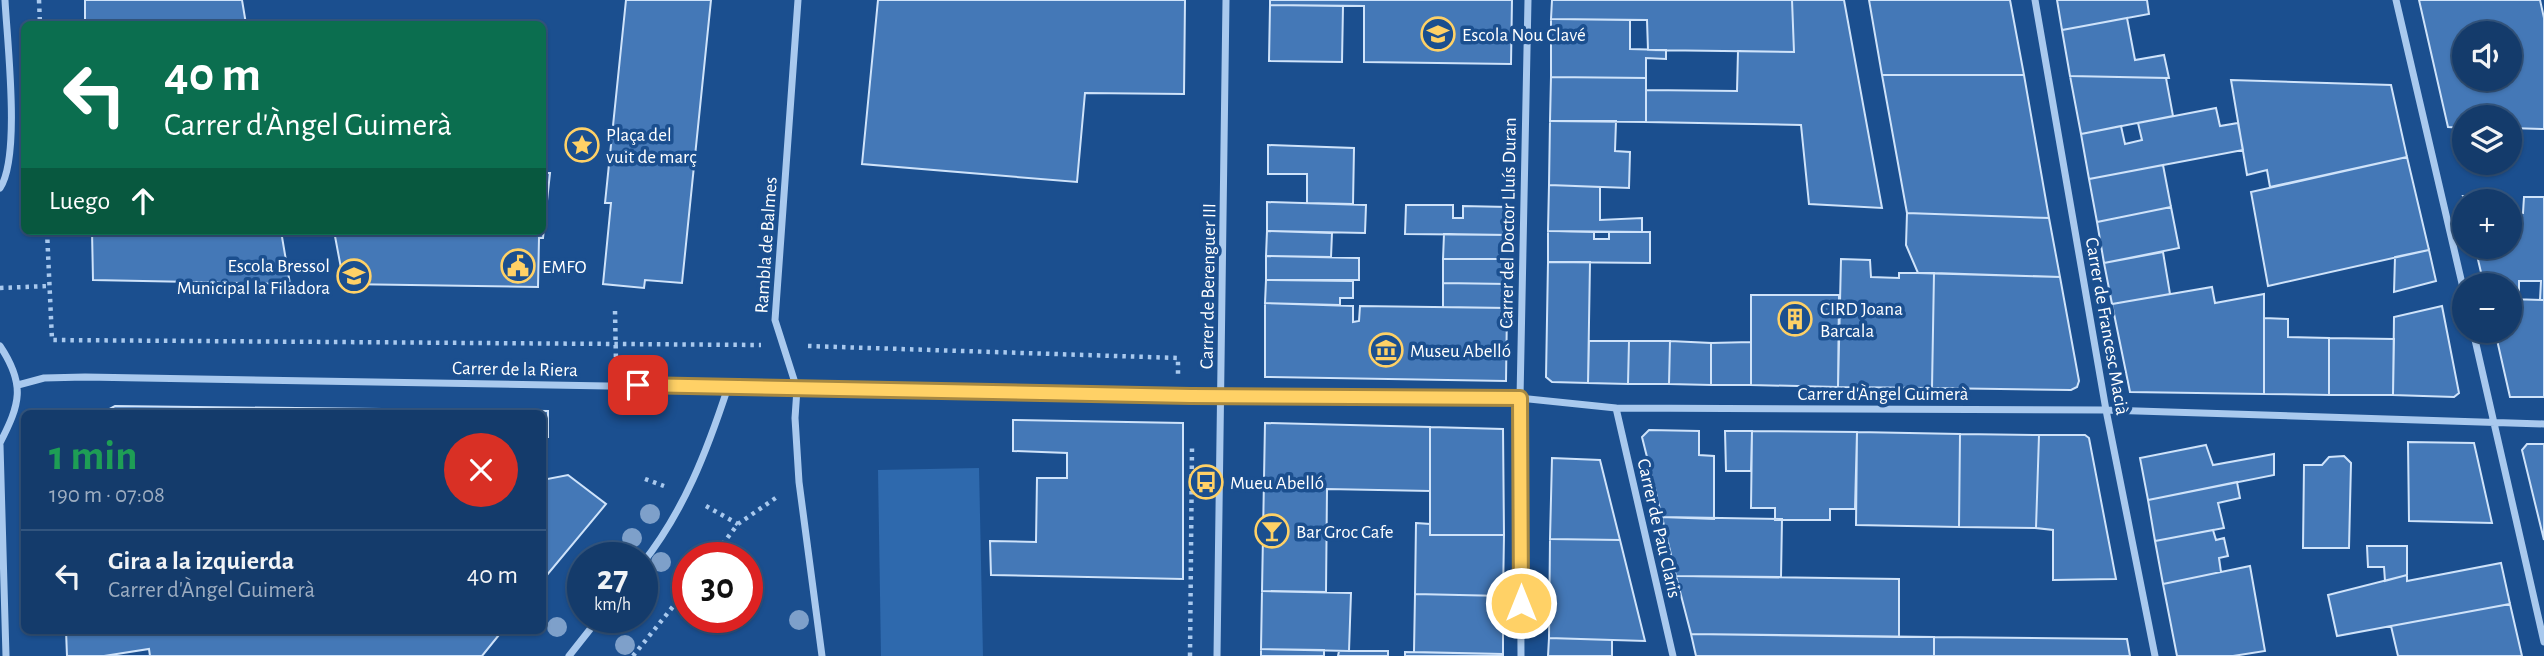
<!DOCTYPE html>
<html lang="es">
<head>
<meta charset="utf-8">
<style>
	:root { --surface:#143b6b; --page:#1d4271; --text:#f1f3f6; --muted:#9dadc1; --line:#33557e }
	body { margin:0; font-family:"Alegreya Sans",sans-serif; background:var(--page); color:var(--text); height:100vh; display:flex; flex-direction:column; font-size:26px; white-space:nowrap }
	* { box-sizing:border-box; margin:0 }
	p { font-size:23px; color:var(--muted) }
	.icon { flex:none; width:38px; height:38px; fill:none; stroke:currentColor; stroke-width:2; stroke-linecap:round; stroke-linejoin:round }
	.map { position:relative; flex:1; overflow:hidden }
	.drawer { position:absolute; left:21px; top:410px; width:525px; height:224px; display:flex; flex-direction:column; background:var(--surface); border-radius:10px; box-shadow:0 2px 5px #0004,0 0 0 2px var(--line) }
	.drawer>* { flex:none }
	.guide { position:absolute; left:21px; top:21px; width:525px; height:214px; border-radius:10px; box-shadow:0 2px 5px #0004,0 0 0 2px var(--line); background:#0b6e4f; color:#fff; overflow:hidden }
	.buttons { position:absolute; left:2452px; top:21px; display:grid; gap:14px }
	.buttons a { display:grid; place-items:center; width:70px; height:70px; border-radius:50%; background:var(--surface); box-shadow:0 2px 5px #0004,0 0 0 2px var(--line); font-size:35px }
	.speed { position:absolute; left:567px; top:542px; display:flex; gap:14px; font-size:35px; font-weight:700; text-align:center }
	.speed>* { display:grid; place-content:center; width:91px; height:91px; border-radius:50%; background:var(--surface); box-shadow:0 2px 5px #0004,0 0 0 2px var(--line); line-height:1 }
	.speed small { font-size:18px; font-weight:400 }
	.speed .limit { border:10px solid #d22; background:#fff; color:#111 }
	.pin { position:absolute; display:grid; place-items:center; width:60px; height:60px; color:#fff; margin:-30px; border-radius:14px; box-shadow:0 4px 10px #0006 }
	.me { position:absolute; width:77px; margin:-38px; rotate:0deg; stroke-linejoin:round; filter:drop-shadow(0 0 5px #0008) }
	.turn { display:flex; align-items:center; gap:24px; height:147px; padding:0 28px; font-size:32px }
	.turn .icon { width:91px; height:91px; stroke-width:2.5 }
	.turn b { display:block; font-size:49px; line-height:60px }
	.then { display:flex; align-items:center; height:66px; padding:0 28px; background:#0003; gap:14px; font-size:26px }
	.round { display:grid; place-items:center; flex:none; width:74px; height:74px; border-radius:37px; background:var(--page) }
	.summary { display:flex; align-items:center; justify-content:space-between; height:119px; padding:0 28px }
	h1 { font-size:42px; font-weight:600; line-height:52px; color:#1e9e55 }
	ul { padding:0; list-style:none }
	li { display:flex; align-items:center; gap:21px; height:91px; padding:0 28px; border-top:2px solid var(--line) }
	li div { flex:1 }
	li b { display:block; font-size:26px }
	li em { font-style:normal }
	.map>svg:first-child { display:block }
</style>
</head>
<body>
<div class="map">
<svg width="2544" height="656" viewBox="0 0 2544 656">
	<rect width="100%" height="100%" fill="#1b4f8f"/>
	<!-- green -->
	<path fill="#2e69ad" d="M979 468 983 656H881L878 470Z"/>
	<!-- building -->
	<path fill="#4478b7" stroke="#cfe3fa" stroke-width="2" fill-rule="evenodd" d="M85 0H242L246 24H85Z
		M626 0H711L682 283 645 280 644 288 603 284 611 203H605Z
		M878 0H1185L1184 94 1085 93 1077 182 862 164Z
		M1270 0H1512L1511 64 1364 62V6L1270 5Z
		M1552 0H1792L1794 52 1648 50 1647 20 1551 19Z
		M1792 0H1844L1882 208 1809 204 1801 125 1646 122V90L1737 91 1738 51 1794 52Z
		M1869 0H2010L2024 75H1882Z
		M2057 0H2147L2149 14 2062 30Z
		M2419 0H2540L2544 18V129L2510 128V117H2464V128L2448 127ZM2464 33H2510V79H2464Z
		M1270 5 1343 6 1342 62 1269 61Z
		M2127 18 2135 60 2164 55 2169 78 2070 76 2062 30Z
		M1551 19 1630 20V49L1666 50V59L1646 58V78L1551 77Z
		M1882 75H2024L2049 218 1907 213Z
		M2070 76 2166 78 2173 116 2081 134Z
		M1551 77 1646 78V122L1550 121Z
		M2231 80 2391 85 2407 157 2270 187 2267 170 2247 175Z
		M2216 108 2220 126 2238 123 2243 150 2089 179 2081 134 2121 126 2125 144 2142 140 2138 123Z
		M1550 121H1616L1615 151 1630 152 1629 188 1549 185Z
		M1268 145 1354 148 1353 204 1307 203V174H1268Z
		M2407 157 2429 250 2268 286 2251 192Z
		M2163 165 2171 207 2097 222 2089 179Z
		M542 173H550L543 238H539L538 287 344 284 334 231H542Z
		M1549 185 1600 187V220L1642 218V232L1548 231Z
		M2463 196 2504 197V201H2465Z
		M2524 197H2544V300H2540L2541 281H2519V300L2510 299V285H2484L2475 247H2510V213H2523Z
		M1267 202 1366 205 1365 233 1267 231Z
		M1406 205H1453V218H1463V206L1508 207V235L1405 234Z
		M2171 207 2179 248 2104 263 2097 222Z
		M1907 213 2049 218 2060 277 1918 273 1906 245Z
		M92 231H281L290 284 93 280Z
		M1267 231 1332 233 1331 257 1266 256Z
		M1548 231 1594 232V239H1609V232H1650V263L1548 262Z
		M1444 234 1508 235V259H1443Z
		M2429 250 2436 281 2394 292 2395 257Z
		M2163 252 2170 294 2112 304 2104 263Z
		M1266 256 1359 258V280H1266Z
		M1443 259H1508L1507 284 1443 283Z
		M1841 259 1870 260 1871 277 1899 278V273H1934L1932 388 1838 387Z
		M1548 262H1590L1588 383 1552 382 1546 377Z
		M1934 273 2060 277 2079 381 2077 387 2071 390 1932 388Z
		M1266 280 1353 281V298H1340V305L1265 303Z
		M1443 283 1507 284V308L1443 307Z
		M2212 287 2215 303 2264 294V394L2130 392 2112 304Z
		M1751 295H1839L1838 387 1751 385Z
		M2510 299 2544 300V397H2510L2495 331H2510Z
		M1265 303 1353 306V322L1359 321 1360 306 1507 308 1506 381 1265 377Z
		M2442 306 2459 393 2454 397 2393 395 2394 317Z
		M2264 318 2288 319V337L2329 338V395L2264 394Z
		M2329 338 2394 339 2393 395H2329Z
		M1589 341H1629L1628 384 1588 383Z
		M1629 341H1670L1669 384H1628Z
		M1670 341 1711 343V385L1669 384Z
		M1751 342V385H1711V343Z
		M115 406 548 411V437H542V413H102Z
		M1013 420 1183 423V579L991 575 990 541 1036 542 1037 478H1067V453L1013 451Z
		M1265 423 1430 427V491L1327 489 1326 592 1262 591Z
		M1430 427 1503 429 1504 535H1430Z
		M1649 430 1699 431V455L1714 456V519L1662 517 1642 437Z
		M1725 431H1752L1751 471H1726Z
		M1752 431 1857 432 1855 509H1830V520H1775V508H1751Z
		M1857 432 1960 434 1959 527 1856 525Z
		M1960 434 2039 435 2036 528 1959 527Z
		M2039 435H2085L2089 438 2116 579 2053 580V530L2036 528Z
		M2408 442 2474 443 2492 523 2409 521Z
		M2527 444H2544V540L2522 450Z
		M2206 445 2213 465 2274 454V475L2148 500 2140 458Z
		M2344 456 2351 463 2349 548H2303L2304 465H2322L2329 457Z
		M1552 458 1600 460 1620 540 1550 539Z
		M568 475 606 504 542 581V480Z
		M2237 482 2240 498 2218 503 2224 528 2155 541 2148 500Z
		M1662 517 1782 519 1781 577 1676 576Z
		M1416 523 1430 524V535H1504L1503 596 1415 594Z
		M2213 530 2216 540 2224 538 2228 556 2219 558 2221 572 2163 584 2155 541Z
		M1550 539 1620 540 1645 641 1549 638Z
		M2367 546H2407V575L2385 581 2384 567H2368Z
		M2501 563 2510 604 2337 636 2328 595 2407 575V581Z
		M2250 566 2265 651 2233 656H2177L2163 584Z
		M1676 576 1899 579V637L1691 634Z
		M1262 591 1351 593 1349 651 1261 649Z
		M1415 594 1503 596V654L1414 652Z
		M2510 604 2522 656H2398L2391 626Z
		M66 630H503L482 656H67Z
		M1691 634 1934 637V656H1696Z
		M1934 637 2127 639 2130 656H1934Z
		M1549 638 1612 640V656H1548Z
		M149 649 150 656H104Z
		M1261 649 1324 650V656H1261Z
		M1339 651H1388V656H1338Z
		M1405 652 1503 654V656H1405Z"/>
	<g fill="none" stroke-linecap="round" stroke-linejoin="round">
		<!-- path -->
		<path stroke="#a9c9ee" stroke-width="4.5" stroke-dasharray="3.5 5" stroke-linecap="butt" d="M39 0 40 24
			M47 231 52 340 761 345
			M0 288 49 286
			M615 311 616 363
			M808 346 1178 358V374
			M645 479 664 486
			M706 506 738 524
			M712 558 738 524 777 497
			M633 656 688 588
			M1190 656 1192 448"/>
		<!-- street -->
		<path stroke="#a9c9ee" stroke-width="7" d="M798 0 775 320 797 389 795 418 799 482 822 656
			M2035 0 2106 410 2155 656
			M2396 0 2464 292
			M0 188C21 157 7 41 5 0
			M2473 331 2544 642
			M0 346C26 385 20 404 0 443
			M18 385 44 378 85 377 1191 396 1520 398 1616 408 2106 410 2544 424
			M1616 408 1673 656
			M0 445 6 656
			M642 564C684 511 707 451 728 387
			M569 656 599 618
			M1217 656 1226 0
			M1521 656 1520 398 1528 0"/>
	</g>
	<!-- trees -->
	<g fill="#7ea0ca">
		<circle cx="650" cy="514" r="10"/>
		<circle cx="632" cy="538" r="10"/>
		<circle cx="661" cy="562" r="10"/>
		<circle cx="799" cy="620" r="10"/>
		<circle cx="557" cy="627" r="10"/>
		<circle cx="625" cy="645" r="10"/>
	</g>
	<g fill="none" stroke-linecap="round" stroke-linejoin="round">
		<defs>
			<path id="route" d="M638 385 1191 396 1520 398 1521 603"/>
		</defs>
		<!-- route casing -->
		<use href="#route" stroke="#a68842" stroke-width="18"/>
		<!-- route -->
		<use href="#route" stroke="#ffd166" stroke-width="12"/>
	</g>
	<!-- icons -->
	<defs>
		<symbol id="school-ring" viewBox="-11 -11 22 22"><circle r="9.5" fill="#1b4f8f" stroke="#ffd166" stroke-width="1.5"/><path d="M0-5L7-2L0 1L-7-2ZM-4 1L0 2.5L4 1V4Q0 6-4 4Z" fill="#ffd166"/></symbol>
		<symbol id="sight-ring" viewBox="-11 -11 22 22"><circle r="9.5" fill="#1b4f8f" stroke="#ffd166" stroke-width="1.5"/><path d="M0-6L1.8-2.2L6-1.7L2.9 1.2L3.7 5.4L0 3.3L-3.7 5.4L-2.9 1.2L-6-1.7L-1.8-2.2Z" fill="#ffd166"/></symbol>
		<symbol id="civic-ring" viewBox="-11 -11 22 22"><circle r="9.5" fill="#1b4f8f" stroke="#ffd166" stroke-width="1.5"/><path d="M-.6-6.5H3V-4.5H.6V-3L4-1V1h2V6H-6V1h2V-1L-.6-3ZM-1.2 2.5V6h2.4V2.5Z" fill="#ffd166"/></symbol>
		<symbol id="building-ring" viewBox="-11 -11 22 22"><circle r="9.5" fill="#1b4f8f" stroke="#ffd166" stroke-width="1.5"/><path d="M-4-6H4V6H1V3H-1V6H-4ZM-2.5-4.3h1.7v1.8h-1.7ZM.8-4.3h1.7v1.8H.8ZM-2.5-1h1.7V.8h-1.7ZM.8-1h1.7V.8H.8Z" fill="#ffd166"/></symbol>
		<symbol id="museum-ring" viewBox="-11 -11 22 22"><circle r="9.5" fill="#1b4f8f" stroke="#ffd166" stroke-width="1.5"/><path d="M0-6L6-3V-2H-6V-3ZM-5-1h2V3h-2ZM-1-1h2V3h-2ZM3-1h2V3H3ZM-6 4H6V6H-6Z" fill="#ffd166"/></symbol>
		<symbol id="bus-ring" viewBox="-11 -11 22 22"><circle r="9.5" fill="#1b4f8f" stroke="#ffd166" stroke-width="1.5"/><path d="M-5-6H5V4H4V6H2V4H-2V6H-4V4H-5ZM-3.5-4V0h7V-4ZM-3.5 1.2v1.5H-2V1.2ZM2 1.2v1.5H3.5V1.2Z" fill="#ffd166"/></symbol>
		<symbol id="bar-ring" viewBox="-11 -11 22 22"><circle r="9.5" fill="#1b4f8f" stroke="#ffd166" stroke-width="1.5"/><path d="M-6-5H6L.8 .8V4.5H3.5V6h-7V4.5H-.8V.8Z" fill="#ffd166"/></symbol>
	</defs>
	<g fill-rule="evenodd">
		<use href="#school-ring" x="1419" y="15" width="38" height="38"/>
		<use href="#sight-ring" x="563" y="126" width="38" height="38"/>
		<use href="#civic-ring" x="499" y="247" width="38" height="38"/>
		<use href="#school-ring" x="335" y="257" width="38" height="38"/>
		<use href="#building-ring" x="1776" y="300" width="38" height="38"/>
		<use href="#museum-ring" x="1367" y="331" width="38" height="38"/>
		<use href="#bus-ring" x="1187" y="463" width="38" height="38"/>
		<use href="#bar-ring" x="1253" y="512" width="38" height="38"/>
	</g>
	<g text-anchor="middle" stroke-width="7" stroke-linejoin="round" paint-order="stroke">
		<!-- poi labels -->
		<g font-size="19" fill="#fff" stroke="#1b4f8f" text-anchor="start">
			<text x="1462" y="41">Escola Nou Clavé</text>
			<text x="606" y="141">Plaça del<tspan x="606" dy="22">vuit de març</tspan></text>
			<text x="330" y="272" text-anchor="end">Escola Bressol<tspan x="330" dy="22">Municipal la Filadora</tspan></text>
			<text x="542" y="273">EMFO</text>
			<text x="1820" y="315">CIRD Joana<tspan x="1820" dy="22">Barcala</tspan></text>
			<text x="1410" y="357">Museu Abelló</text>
			<text x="1230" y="489">Mueu Abelló</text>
			<text x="1296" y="538">Bar Groc Cafe</text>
		</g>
		<!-- street labels -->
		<g font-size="19" fill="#fff" stroke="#1b4f8f">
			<text transform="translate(1507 223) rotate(-89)" y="7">Carrer del Doctor Lluís Duran</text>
			<text transform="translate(765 245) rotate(-86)" y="7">Rambla de Balmes</text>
			<text transform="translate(1207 286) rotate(-89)" y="7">Carrer de Berenguer III</text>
			<text transform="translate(2108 326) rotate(80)" y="7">Carrer de Francesc Macià</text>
			<text transform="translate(515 368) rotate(1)" y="7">Carrer de la Riera</text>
			<text x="1883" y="400">Carrer d'Àngel Guimerà</text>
			<text transform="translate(1660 528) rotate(77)" y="7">Carrer de Pau Claris</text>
		</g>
	</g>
</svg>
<div class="buttons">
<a><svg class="icon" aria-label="sound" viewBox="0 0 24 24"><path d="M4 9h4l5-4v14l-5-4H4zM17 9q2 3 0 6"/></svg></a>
<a><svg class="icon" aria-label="layers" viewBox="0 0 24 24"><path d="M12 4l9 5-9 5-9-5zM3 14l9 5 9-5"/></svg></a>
<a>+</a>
<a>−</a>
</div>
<div class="speed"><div>27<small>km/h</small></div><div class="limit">30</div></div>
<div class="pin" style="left:638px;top:385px;background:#d93025"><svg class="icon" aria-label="arrive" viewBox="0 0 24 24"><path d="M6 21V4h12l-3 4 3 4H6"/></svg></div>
<svg class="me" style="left:1521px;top:603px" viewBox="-20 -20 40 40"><circle r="17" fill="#ffd166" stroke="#fff" stroke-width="3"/><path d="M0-11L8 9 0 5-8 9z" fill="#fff"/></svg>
<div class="guide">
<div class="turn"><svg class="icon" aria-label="left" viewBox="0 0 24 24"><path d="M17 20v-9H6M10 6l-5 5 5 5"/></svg><div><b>40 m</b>Carrer d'Àngel Guimerà</div></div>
<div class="then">Luego<svg class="icon" aria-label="ahead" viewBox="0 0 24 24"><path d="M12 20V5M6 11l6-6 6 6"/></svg></div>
</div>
<section class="drawer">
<div class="summary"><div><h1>1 min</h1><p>190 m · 07:08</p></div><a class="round" style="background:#d93025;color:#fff"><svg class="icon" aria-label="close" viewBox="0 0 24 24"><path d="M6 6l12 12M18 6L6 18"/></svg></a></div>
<ul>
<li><svg class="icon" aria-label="left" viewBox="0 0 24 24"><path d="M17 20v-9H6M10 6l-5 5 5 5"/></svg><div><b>Gira a la izquierda</b><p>Carrer d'Àngel Guimerà</p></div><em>40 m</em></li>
</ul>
</section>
</div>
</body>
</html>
